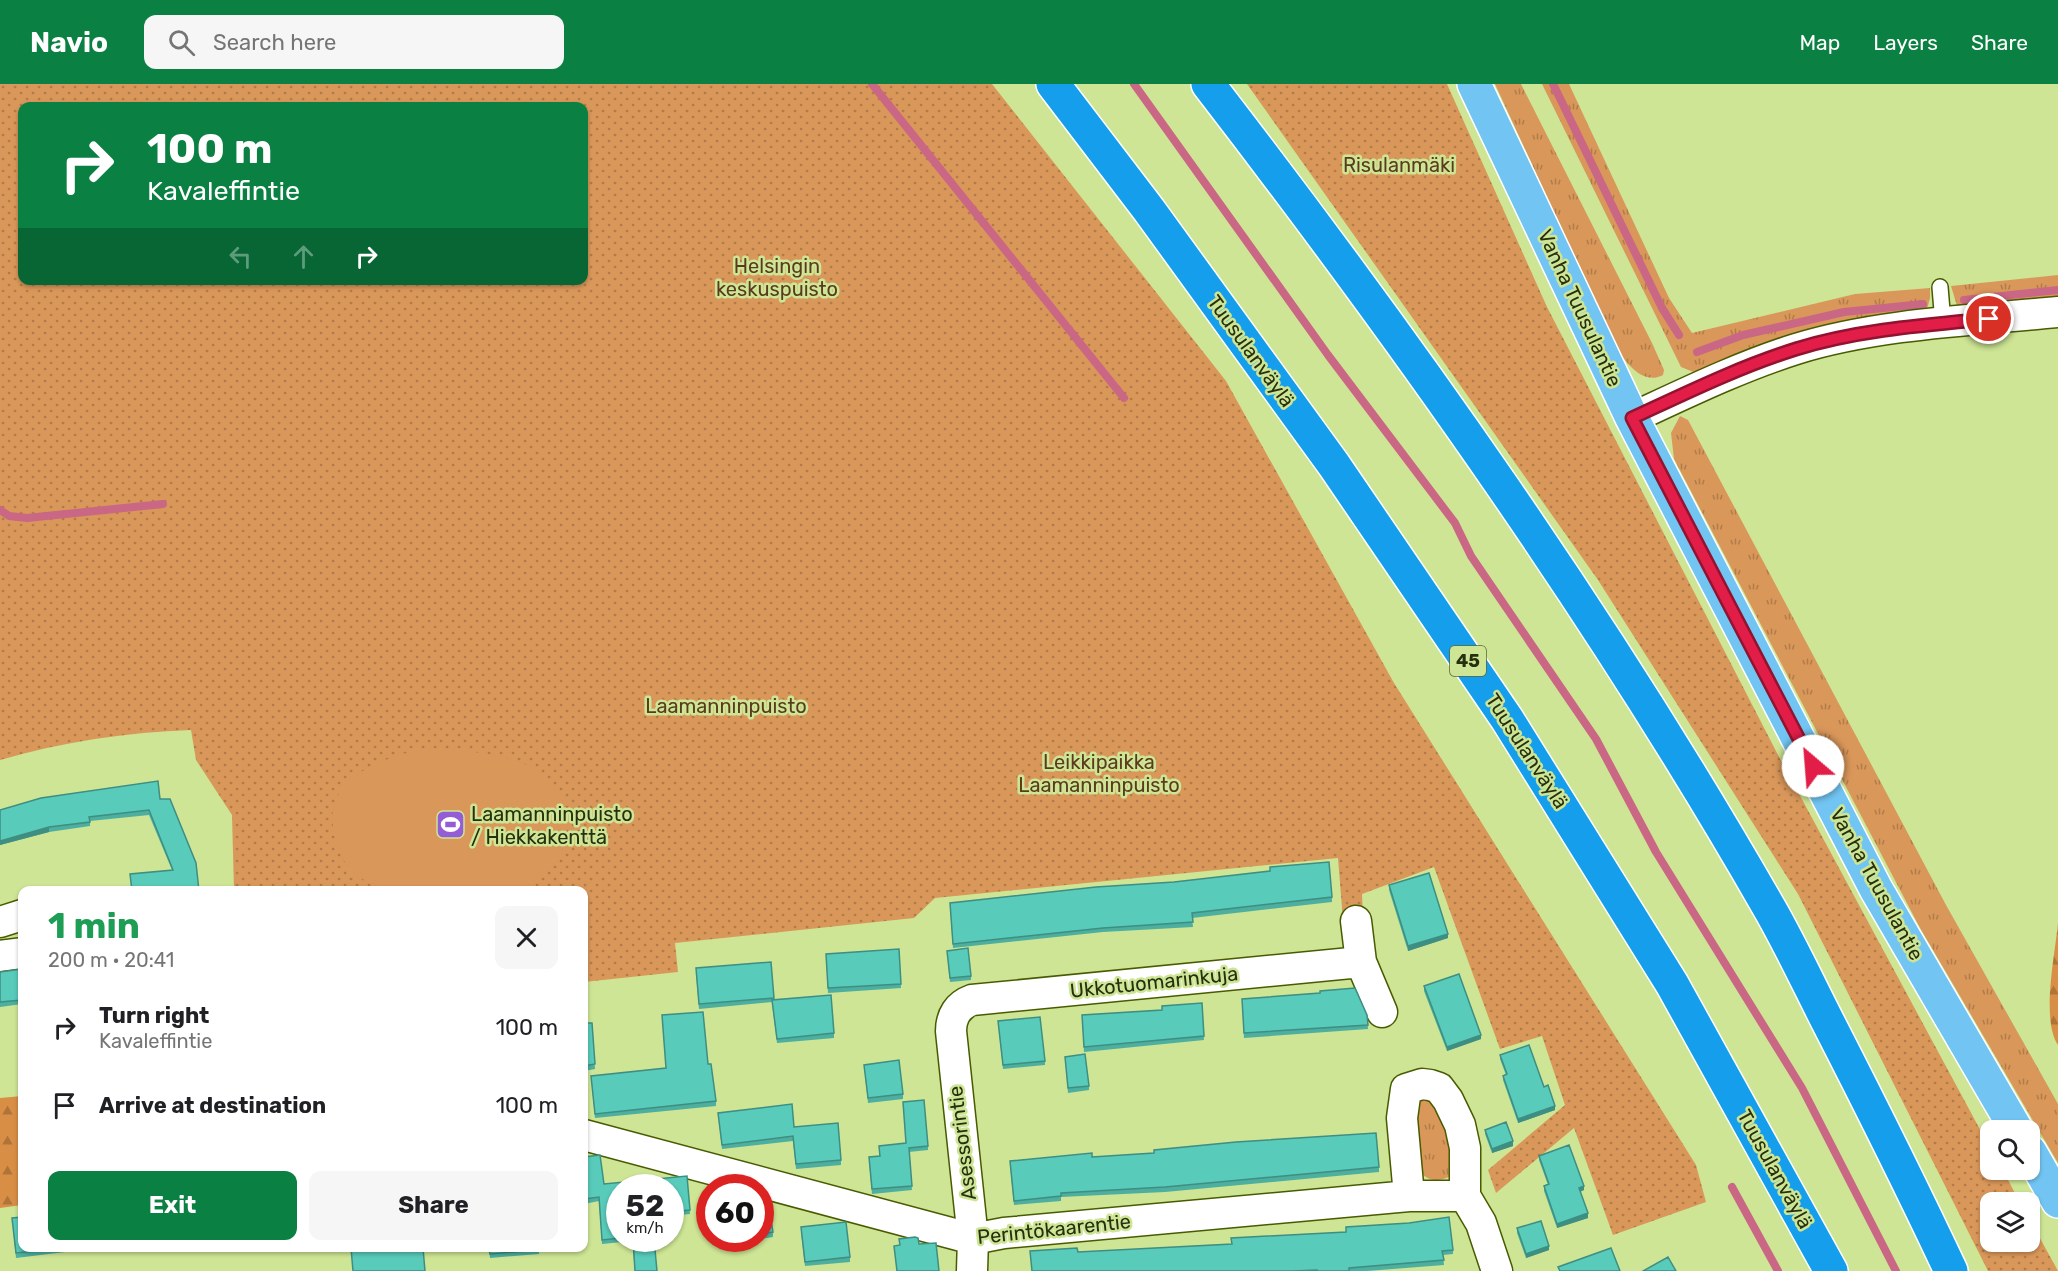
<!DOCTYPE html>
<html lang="en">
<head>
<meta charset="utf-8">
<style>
	:root { --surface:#fff; --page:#f6f6f6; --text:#202124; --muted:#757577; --accent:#0b8043 }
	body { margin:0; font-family:Rubik,sans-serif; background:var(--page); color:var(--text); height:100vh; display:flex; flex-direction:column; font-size:22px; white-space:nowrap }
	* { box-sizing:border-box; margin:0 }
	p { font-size:20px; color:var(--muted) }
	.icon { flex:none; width:33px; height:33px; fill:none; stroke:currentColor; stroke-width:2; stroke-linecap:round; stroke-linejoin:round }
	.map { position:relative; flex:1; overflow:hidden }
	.panel { position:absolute; left:18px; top:802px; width:570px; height:366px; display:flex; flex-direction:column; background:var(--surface); border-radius:12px; box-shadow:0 2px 4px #0004 }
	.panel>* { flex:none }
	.hud { position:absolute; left:18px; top:18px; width:570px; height:183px; border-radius:12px; box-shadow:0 2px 4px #0004; background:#0b8043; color:#fff; overflow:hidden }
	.controls { position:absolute; left:1980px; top:1036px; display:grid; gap:12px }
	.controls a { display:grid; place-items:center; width:60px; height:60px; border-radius:12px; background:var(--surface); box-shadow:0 2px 4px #0004; font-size:30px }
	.speed { position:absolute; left:606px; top:1090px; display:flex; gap:12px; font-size:30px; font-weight:700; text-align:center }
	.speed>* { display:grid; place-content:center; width:78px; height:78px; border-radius:50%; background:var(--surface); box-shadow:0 2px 4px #0004; line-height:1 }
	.speed small { font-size:15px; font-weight:400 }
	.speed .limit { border:9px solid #d22; background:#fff; color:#111 }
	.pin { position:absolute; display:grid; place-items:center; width:51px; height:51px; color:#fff; margin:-26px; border:3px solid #fff; border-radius:50%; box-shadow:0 2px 6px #0007 }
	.me { position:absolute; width:66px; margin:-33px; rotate:333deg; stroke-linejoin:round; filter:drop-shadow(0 0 4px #0008) }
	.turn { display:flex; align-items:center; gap:21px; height:126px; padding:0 30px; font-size:27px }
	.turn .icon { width:78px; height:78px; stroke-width:2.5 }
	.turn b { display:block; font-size:42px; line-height:51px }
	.lanes { display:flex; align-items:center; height:57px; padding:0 30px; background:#0003; justify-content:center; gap:30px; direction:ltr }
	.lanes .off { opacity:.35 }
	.round { display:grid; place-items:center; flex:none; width:63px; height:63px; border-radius:12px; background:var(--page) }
	.overview { display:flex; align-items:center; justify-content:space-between; height:102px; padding:0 30px }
	h1 { font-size:36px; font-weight:700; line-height:45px; color:#1e9e55 }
	.cta { display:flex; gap:12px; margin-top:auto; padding:12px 30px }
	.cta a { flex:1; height:69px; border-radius:12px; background:var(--accent); color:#fff; font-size:24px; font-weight:700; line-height:69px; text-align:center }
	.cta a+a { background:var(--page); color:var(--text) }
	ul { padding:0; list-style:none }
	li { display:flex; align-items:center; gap:18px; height:78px; padding:0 30px }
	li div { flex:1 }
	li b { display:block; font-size:22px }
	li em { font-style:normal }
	header { display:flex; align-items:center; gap:36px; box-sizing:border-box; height:84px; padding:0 30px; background:var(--accent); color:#fff }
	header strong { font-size:28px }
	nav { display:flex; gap:33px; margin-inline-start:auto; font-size:21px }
	.search { width:420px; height:54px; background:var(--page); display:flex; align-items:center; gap:15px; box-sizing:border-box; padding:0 21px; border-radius:12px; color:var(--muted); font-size:22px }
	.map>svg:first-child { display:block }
</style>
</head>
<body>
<header>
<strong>Navio</strong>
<div class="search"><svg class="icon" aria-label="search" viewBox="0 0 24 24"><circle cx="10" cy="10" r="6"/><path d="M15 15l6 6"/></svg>Search here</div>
<nav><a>Map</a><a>Layers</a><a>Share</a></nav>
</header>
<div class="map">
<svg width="2058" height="1187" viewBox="0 0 2058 1187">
	<defs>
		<pattern id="grass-tufts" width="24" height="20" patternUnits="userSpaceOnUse" patternTransform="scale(1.5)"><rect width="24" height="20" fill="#da975a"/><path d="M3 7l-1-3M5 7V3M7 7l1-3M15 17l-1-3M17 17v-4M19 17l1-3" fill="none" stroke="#b17c49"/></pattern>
		<pattern id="forest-firs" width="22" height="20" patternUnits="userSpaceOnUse" patternTransform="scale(1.5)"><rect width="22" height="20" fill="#d98e45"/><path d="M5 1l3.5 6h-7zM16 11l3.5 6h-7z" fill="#b07438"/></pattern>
		<pattern id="park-dots" width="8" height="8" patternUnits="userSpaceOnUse" patternTransform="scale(1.5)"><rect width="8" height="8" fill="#da975a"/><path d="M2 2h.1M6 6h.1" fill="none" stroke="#b17c49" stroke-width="1.8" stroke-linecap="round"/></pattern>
	</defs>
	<rect width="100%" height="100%" fill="#cde594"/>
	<!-- grass -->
	<path fill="url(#grass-tufts)" d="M1495 0H1521L1652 259 1664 286 1663 291C1643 302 1625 278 1616 263Z
		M1542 0H1569L1669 214 1692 249 1855 210 1930 204V214L1926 229C1845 242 1770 252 1696 289L1681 283Z
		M2058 191V218L1958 225 1951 202Z
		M1680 332 1688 336 1946 821 2058 1020V1079L1920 844 1674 375 1671 349Z
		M1425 1008 1450 1041 1451 1092C1438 1098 1430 1098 1420 1088L1412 1011Z"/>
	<!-- forest -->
	<path fill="url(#forest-firs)" d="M2058 839V961C2041 936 2055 871 2058 839Z
		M22 1012V1121L0 1124V1014Z"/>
	<!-- park -->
	<path fill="url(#park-dots)" fill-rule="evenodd" d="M0 0H992L1226 297 1394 599 1696 1081 1706 1118 1613 1151 1574 1044 1496 1109 1488 1086 1565 1021 1542 952 1500 965 1434 783 1362 810 1363 834 1343 836 1338 774 935 814 914 834 675 859 678 888 584 898V807H234L232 731 196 676 191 646C128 648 61 658 0 676ZM22 22H584V196H22Z
		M1247 0H1447L1547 223 1777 669 1990 1064V1086H2003L2020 1119H1990V1158H2030V1136L2058 1187H1988L1798 810 1598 496Z"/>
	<!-- pitch -->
	<path fill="#da975a" d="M417 666C453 666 496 666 529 682 587 711 576 788 516 806 503 810 404 810 389 807 378 805 361 795 353 788 343 779 338 765 335 752 320 697 375 677 417 666Z"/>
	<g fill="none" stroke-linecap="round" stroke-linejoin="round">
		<!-- stream -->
		<path stroke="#c96785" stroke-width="8" d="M872 0 1124 314
			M1134 0 1328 271 1455 439 1471 472 1596 655 1656 768 1802 1004 1896 1187
			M1553 0 1662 224 1679 251
			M1964 216 2058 206
			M1697 268 1743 251 1844 228 1923 220
			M0 426 9 432 27 434 163 420
			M1732 1103 1778 1187"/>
		<defs>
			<path id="service" d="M1940 203 1943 239"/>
			<path id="minor" d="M1632 334C1686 309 1739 283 1796 265 1876 240 1974 236 2058 228
				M1356 837 1361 878 1382 928
				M0 838 22 831
				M0 872 22 869
				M584 1051 973 1155 1004 1149 1409 1112H1465
				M1409 1112 1402 1034 1406 1005 1422 1000 1430 1001 1439 1004 1448 1016 1460 1041 1465 1064V1112L1481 1139 1497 1187
				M972 1187 973 1155 951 947C951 932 958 921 972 916L1361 878"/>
			<path id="primary" d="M1474 0 1632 334 1876 805 2017 1047
				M2030 1068 2058 1117"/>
			<path id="motorway" d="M1053 0 1149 126 1334 381 1507 635 1672 900 1831 1187
				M1208 0C1410 262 1607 540 1771 827 1792 864 1810 903 1829 940 1871 1022 1912 1104 1951 1187"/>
		</defs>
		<!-- service casing -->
		<use href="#service" stroke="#495b00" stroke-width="18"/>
		<!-- minor casing -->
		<use href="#minor" stroke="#495b00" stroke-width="33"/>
		<!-- primary casing -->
		<use href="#primary" stroke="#fff" stroke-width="36"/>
		<!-- motorway casing -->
		<use href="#motorway" stroke="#fff" stroke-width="36"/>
		<!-- service -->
		<use href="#service" stroke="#fff" stroke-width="15"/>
		<!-- minor -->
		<use href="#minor" stroke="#fff" stroke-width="30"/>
		<!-- primary -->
		<use href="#primary" stroke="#72c5f3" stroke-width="33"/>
		<!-- motorway -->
		<use href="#motorway" stroke="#149eeb" stroke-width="33"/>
	</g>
	<!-- wall -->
	<path fill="#4cafa0" d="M160 715 199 807H132L130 790 172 786 149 731 90 737V742L49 748 0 761V726Z
		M1389 801 1448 854 1408 867 1389 806Z
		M1332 813V818L1192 834 1193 843 1103 848 953 864 950 823Z
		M899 865 901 904 828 909 826 870Z
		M947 867 971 892V896L950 898Z
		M771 878 774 916 834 949V954L777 959 772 918 699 925 696 889Z
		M22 885V920L0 923V888Z
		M1424 902 1481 955 1447 967 1424 907Z
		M1242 915 1367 931 1368 945 1244 954Z
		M1202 919 1204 956 1084 968 1082 931 1162 926Z
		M998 937 1045 977V981L1003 985Z
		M584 939H592L595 985 584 987Z
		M1500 971 1544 1003 1555 1026 1518 1039 1503 996V992L1506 991 1500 975Z
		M1065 973 1089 1002V1006L1068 1009Z
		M708 980 716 1017V1022L595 1034 591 992Z
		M864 981 903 1010V1015L868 1019Z
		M718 1029 794 1043 841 1076V1081L796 1085 793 1057 722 1065Z
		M1485 1046 1513 1062 1492 1069 1485 1050Z
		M879 1062H928V1066L909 1068 912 1106 872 1110 869 1077 879 1072Z
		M600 1071 604 1100 687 1092 690 1130 670 1132V1104H620V1155H654L657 1187H635L632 1157 602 1160 599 1117 584 1120V1073Z
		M1539 1072 1584 1106 1580 1108 1588 1134 1557 1144 1544 1107V1102L1548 1101 1539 1076Z
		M1092 1073 1379 1083V1088L1165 1108 1061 1113V1117L1014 1121 1010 1081Z
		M760 1118 773 1148V1153L760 1155Z
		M12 1134 65 1164V1168L16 1174Z
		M1517 1144 1549 1166 1526 1174 1517 1149Z
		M801 1148 850 1173V1178L805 1182Z
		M729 1155H758L730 1160Z
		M147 1164H177L148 1168Z
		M489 1164H539V1170L490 1174Z
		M1453 1166V1170L1443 1171 1444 1181 1367 1187H1031L1078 1168Z"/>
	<!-- shaded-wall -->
	<path fill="#3e8e82" d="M49 743V748L0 761V757Z
		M1448 850V854L1408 867V862Z
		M1481 951V955L1447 967V963Z
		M1555 1022V1026L1518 1039V1035Z
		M1513 1057V1062L1492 1069V1065Z
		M1584 1102V1106L1579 1108V1104Z
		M1588 1129V1134L1557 1144V1140Z
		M1549 1162V1166L1526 1174V1170Z"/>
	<!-- building -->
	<path fill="#58cbba" stroke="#3e8e82" stroke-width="1.5" d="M158 697 160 715H170L196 779 199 807H132L130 790 173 786 149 726 89 733 90 738 49 743 0 757V726L41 714Z
		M1329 778 1332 813 1192 829 1193 838 1103 844 953 860 950 819 1096 803 1174 798 1270 787V783Z
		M1429 789 1448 850 1408 862 1389 801Z
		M968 864 971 892 950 894 947 867Z
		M899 865 901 900 828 904 826 870Z
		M771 878 774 914 699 920 696 884Z
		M22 885V916L0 918V888Z
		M1459 890 1481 951 1447 963 1424 902Z
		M1355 904 1367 931 1368 941 1244 949 1242 915 1320 909V907Z
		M831 911 834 949 777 955 772 916Z
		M1202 919 1204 952 1084 963 1082 931 1162 926V922Z
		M703 928 708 980H711L716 1017 595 1030 591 992 666 984 662 931Z
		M1040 933 1045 977 1003 981 998 937Z
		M584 939H592L595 980 584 982Z
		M1529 961 1544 1003 1548 1001 1555 1022 1518 1035 1503 992 1507 990 1500 971Z
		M1085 970 1089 1002 1068 1004 1065 973Z
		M899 976 903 1010 868 1014 864 981Z
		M924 1016 928 1062 909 1064 912 1102 872 1105 869 1073 880 1072 879 1062 906 1059 903 1018Z
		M792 1020 794 1043 838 1039 841 1076 796 1080 793 1052 722 1061 718 1029Z
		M1506 1038 1513 1057 1492 1065 1485 1046Z
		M1376 1049 1379 1083 1165 1103 1061 1109V1112L1014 1117 1010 1077 1092 1069V1073L1154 1069V1066L1236 1058Z
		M1569 1061 1584 1102 1579 1104 1588 1129 1557 1140 1544 1102 1549 1100 1539 1072Z
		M600 1071 604 1100 687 1092 690 1126 670 1128V1104H620V1154L602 1156 599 1113 584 1115V1073Z
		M768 1117 773 1148 760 1150V1118Z
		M22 1133V1164H63L16 1169 12 1134Z
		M1449 1133 1453 1166 1442 1167 1444 1176 1349 1184V1187H1317V1186L1293 1187H1032L1030 1167 1077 1164 1078 1168 1232 1160 1231 1154 1346 1148V1143L1409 1139Z
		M1541 1137 1549 1162 1526 1170 1517 1144Z
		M846 1138 850 1173 805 1178 801 1143Z
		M915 1153 918 1154 919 1160 936 1159 939 1187H897L894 1162 900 1161 899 1155Z
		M633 1155H654L657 1187H635Z
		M351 1164H423L425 1187H353Z
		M489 1164H539V1166L490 1170Z
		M1611 1164 1620 1187H1560L1558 1183Z
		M1668 1173 1676 1187H1643Z"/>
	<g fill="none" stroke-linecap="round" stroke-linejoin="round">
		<defs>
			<path id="route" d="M1813 682 1632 334C1686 309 1739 283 1796 265 1857 246 1925 241 1989 235"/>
		</defs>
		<!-- route casing -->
		<use href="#route" stroke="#92132f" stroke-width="15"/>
		<!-- route -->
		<use href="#route" stroke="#e11d48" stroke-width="10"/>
	</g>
	<!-- icons -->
	<defs>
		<symbol id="stadium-square" viewBox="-11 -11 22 22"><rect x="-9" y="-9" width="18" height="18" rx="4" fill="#945dd6" stroke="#cde594"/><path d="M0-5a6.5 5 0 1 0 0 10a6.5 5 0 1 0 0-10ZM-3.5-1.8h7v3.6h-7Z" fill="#fff"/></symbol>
	</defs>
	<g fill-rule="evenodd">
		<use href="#stadium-square" x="434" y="724" width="33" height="33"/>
	</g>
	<g text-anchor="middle" stroke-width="5" stroke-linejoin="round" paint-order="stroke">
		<!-- shield labels -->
		<rect fill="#cde594" stroke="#586636" stroke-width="1.5" x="1450" y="562" width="36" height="30" rx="4.5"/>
		<g font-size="18" font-weight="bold" fill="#262f0e">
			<text x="1468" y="583">45</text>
		</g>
		<!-- park labels -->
		<g font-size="20" fill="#5b3b1e" stroke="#cde594">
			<text x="1399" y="88">Risulanmäki</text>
			<text x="777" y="189">Helsingin<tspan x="777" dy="23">keskuspuisto</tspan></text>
			<text x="726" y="629">Laamanninpuisto</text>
			<text x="1099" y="685">Leikkipaikka<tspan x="1099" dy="23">Laamanninpuisto</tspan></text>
		</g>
		<!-- street labels -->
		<g font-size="20" fill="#262f0e" stroke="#cde594">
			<text transform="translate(1580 224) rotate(65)" y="7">Vanha Tuusulantie</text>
			<text transform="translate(1251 267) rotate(54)" y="7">Tuusulanväylä</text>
			<text transform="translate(1527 667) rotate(57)" y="7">Tuusulanväylä</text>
			<text transform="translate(1877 800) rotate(61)" y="7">Vanha Tuusulantie</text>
			<text transform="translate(1154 898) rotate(-6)" y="7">Ukkotuomarinkuja</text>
			<text transform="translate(962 1059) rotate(-97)" y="7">Asessorintie</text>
			<text transform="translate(1775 1085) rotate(61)" y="7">Tuusulanväylä</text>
			<text transform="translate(1054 1145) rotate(-6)" y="7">Perintökaarentie</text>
		</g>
		<!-- poi labels -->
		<g font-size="20" fill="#262f0e" stroke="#cde594" text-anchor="start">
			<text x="471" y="737">Laamanninpuisto<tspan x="471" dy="23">/ Hiekkakenttä</tspan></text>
		</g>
	</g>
</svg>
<div class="controls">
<a><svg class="icon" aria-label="search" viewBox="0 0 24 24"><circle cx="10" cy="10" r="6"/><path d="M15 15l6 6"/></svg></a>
<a><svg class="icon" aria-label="layers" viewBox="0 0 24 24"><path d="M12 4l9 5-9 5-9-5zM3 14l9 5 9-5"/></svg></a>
</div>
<div class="speed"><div>52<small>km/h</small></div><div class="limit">60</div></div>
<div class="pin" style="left:1989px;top:235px;background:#d93025"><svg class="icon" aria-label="arrive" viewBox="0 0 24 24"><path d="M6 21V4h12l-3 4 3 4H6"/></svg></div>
<svg class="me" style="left:1813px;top:682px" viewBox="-20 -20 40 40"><circle r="19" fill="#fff"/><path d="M0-13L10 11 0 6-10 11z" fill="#e11d48"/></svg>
<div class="hud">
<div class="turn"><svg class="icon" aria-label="right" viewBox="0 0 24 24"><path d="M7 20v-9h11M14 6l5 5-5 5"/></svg><div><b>100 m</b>Kavaleffintie</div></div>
<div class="lanes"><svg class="icon off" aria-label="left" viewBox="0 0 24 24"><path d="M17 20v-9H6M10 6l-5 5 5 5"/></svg><svg class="icon off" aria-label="ahead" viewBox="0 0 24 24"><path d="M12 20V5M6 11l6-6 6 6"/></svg><svg class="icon" aria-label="right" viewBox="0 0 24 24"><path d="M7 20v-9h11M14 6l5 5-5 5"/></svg></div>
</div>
<section class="panel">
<div class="overview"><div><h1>1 min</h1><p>200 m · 20:41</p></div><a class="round"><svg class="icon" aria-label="close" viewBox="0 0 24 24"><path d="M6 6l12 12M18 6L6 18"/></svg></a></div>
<ul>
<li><svg class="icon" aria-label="right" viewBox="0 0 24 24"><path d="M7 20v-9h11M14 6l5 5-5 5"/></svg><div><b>Turn right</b><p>Kavaleffintie</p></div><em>100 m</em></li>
<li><svg class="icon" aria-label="arrive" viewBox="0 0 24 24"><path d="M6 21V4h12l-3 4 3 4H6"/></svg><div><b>Arrive at destination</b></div><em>100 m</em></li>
</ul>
<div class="cta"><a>Exit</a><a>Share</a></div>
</section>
</div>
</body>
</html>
